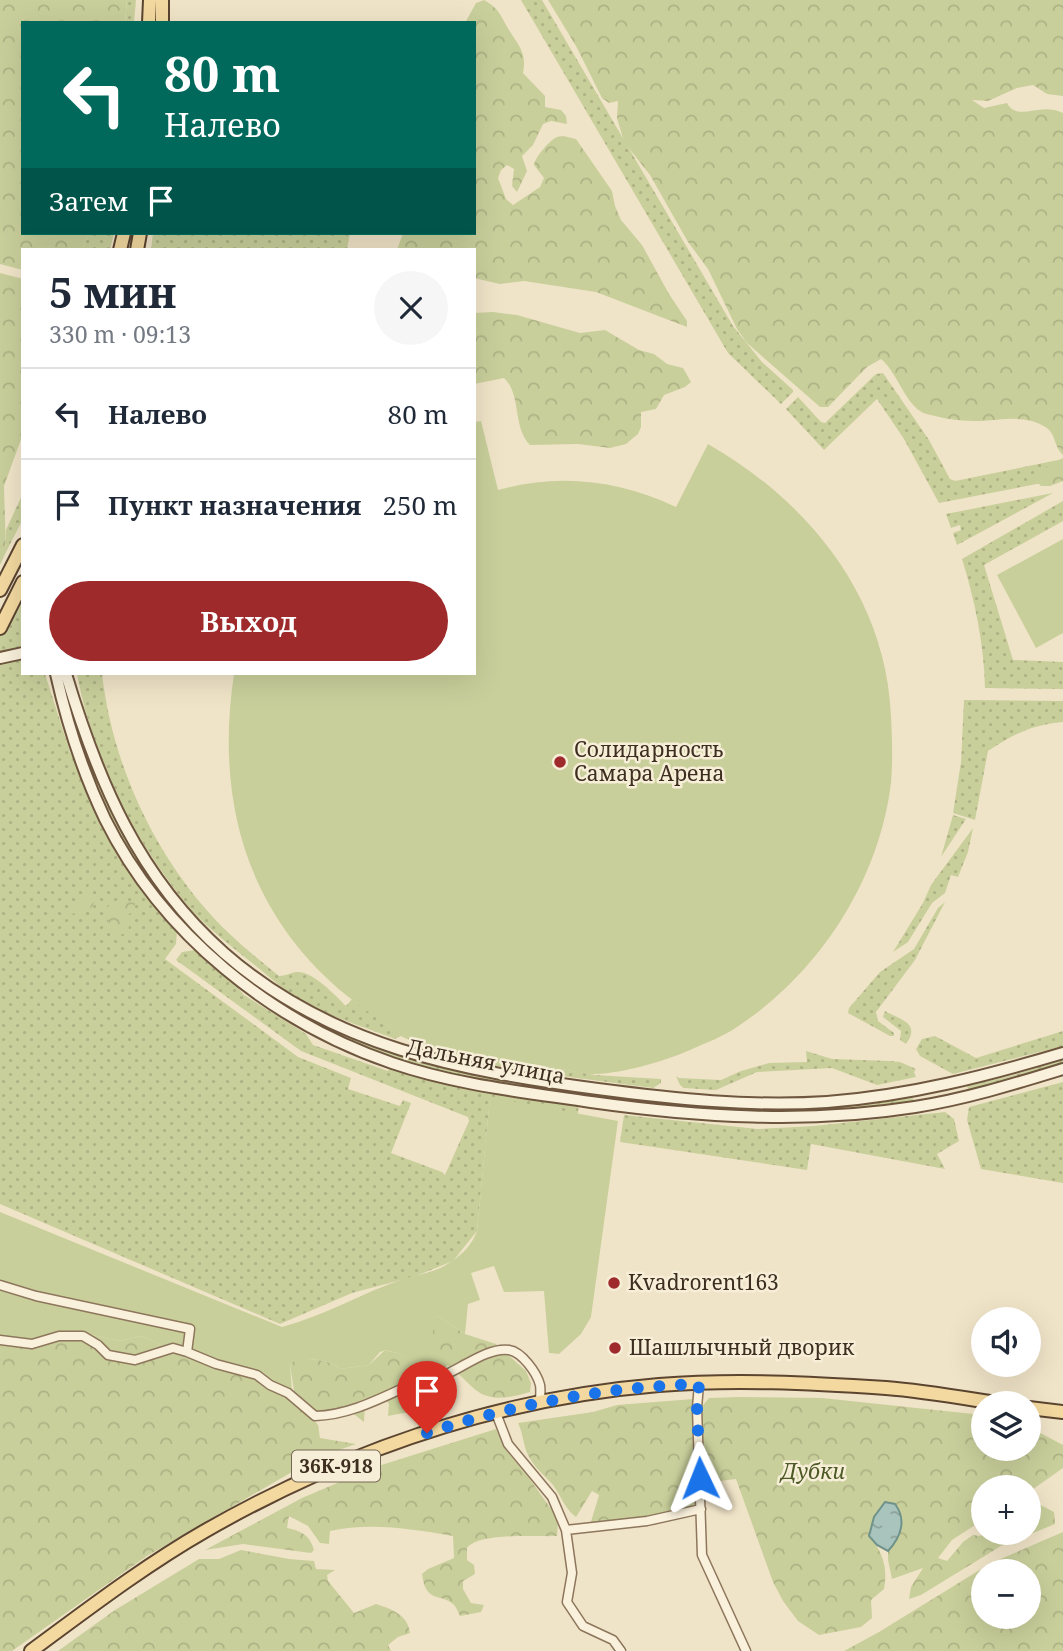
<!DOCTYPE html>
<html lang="ru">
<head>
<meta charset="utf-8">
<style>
	:root { --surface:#fff; --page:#f6f6f7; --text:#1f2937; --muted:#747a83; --line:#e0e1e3; --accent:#9e2a2b }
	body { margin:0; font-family:"Noto Serif",serif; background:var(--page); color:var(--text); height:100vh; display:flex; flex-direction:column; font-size:26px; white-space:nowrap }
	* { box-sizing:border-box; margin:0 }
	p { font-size:23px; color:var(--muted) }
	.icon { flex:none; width:38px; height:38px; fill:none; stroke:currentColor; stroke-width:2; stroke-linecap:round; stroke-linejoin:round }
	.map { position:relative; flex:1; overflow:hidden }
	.sheet { position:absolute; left:21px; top:248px; width:455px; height:427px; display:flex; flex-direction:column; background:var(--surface); border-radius:0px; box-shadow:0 7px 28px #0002 }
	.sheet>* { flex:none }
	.hud { position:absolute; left:21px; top:21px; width:455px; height:214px; border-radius:0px; box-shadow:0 7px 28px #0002; background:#00695c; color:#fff; overflow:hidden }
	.buttons { position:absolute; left:971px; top:1307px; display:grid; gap:14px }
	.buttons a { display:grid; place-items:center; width:70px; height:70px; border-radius:50%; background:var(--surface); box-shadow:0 7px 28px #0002; font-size:35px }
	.pin { position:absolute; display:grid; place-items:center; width:60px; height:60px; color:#fff; margin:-72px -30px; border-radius:50% 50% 50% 0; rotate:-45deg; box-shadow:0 0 7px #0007 }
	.pin .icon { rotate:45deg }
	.me { position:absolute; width:77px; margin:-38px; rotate:358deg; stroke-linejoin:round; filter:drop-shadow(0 0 5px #0008) }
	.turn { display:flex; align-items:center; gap:24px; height:147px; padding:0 28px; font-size:32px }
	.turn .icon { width:91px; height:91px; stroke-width:2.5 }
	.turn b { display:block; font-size:49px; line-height:60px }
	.then { display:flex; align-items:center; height:66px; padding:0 28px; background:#0003; gap:14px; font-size:26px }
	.round { display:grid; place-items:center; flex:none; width:74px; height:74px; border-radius:37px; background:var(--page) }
	.summary { display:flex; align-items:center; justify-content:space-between; height:119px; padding:0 28px }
	h1 { font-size:42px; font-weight:700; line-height:52px }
	.button { display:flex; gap:14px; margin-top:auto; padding:14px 28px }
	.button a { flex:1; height:80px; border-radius:42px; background:var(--accent); color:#fff; font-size:28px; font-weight:700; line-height:80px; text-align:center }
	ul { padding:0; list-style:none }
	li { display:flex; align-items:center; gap:21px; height:91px; padding:0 28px; border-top:2px solid var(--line) }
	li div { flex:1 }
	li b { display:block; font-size:26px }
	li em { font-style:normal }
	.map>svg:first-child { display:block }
</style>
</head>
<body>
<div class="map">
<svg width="1063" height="1651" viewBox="0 0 1063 1651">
	<defs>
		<pattern id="grass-dots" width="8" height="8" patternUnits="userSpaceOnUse" patternTransform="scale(1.75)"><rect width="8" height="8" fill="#c9cf9b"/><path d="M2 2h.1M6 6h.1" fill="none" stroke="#aeb285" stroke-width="1.8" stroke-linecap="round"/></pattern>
		<pattern id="forest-crowns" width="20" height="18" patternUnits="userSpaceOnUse" patternTransform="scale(1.75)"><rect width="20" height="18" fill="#c9cf9b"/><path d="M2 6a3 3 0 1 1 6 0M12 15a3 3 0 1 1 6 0" fill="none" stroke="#aeb285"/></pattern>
		<pattern id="water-ripples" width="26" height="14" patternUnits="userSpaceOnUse" patternTransform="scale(1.75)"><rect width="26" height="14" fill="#a9c4bc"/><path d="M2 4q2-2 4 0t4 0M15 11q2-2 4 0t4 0" fill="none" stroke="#8ba098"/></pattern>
	</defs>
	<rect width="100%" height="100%" fill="#f0e4c8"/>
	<!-- grass -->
	<path fill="url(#grass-dots)" d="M127 0H136L134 22 125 23Z
		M521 0H542L733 326 762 362 793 390V392L781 404 728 353Z
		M89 233H114L110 250H82Z
		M153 233H350L347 250H151Z
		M883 373 929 440 950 479 955 481 1063 459V479L939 503 904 439 877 399 824 450 786 409 798 397 821 422 825 423 876 374Z
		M23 493V519L6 552V530Z
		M1053 493 957 545 953 533 961 530 960 525 951 528 946 514Z
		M1063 501V521L984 565 1013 660 1063 662V689L985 688C984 644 975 601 962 559Z
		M23 592V650L0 654V636Z
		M16 659 23 660V674H45L70 752 106 829 177 930 176 944 165 959 298 1057 351 1078 348 1089 400 1106 403 1100 411 1103 391 1153 442 1172 445 1175 469 1121 468 1117 301 1051 176 960 182 952 195 950 233 982 244 995 306 1034 313 1045 388 1071 390 1066 579 1103 578 1114 490 1098 477 1231 453 1261 416 1276 352 1293 280 1324 0 1204V665Z
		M60 674H63L90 763 104 798 127 839 174 906 287 1003 284 1007C264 992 242 978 224 962 133 880 89 790 60 674Z
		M77 674H102C112 759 148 841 204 907 226 933 253 955 279 976 285 976 290 973 296 972 312 970 335 995 346 1006L352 999C375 1017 399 1035 427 1046L519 1062 518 1065C496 1074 422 1047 401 1036L395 1039C367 1028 337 1019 311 1006 296 998 279 986 268 976 241 953 211 933 188 906 133 840 93 758 77 674Z
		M964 700 1063 701V722C1031 725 1014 734 988 751L975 820 953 813 961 762Z
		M953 815 966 819 941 857Z
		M973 828 968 852 958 877 951 875 945 893 932 903 908 942 893 952 923 903 931 885Z
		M945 902 915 960 876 1012 878 1021 894 1033V1036H890L848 1013 849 1008 880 972 914 949 938 908Z
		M885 1011C901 1020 921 1023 906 1044L900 1040 901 1031 883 1017Z
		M300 1012C367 1045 434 1070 508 1081V1086C465 1077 422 1069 382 1054 353 1044 326 1029 298 1015Z
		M1063 1031V1046L953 1074 920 1056 916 1049 922 1039 935 1036 976 1058Z
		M806 1051 832 1059 890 1061 900 1062 916 1069 914 1072 916 1077 877 1085 832 1068 757 1072 716 1090 684 1088 680 1085 676 1076 679 1078 721 1080 741 1071 769 1063 807 1062Z
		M1063 1059V1064L1005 1083 968 1090 967 1086 1014 1075Z
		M546 1066 595 1075 661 1079V1083L653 1088 554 1075 549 1072Z
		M1063 1082V1183L981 1169 967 1120 969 1107Z
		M554 1088 653 1102 652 1107 553 1093Z
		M913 1098 914 1102 836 1111 837 1107Z
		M687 1106 744 1110 820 1108V1112L686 1110Z
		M945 1112 954 1119 959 1141 937 1154 945 1169 811 1144 807 1170 620 1142 624 1115 758 1129 814 1126Z"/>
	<!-- forest -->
	<path fill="url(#forest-crowns)" fill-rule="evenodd" d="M0 0H127L125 23H23V233H89L82 250H23V270L0 264Z
		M484 0C500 9 500 15 509 30 519 46 527 53 523 73L545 96V107L561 110 566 116 567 124 551 121 543 124 533 145 522 156 527 171 517 192 512 186 514 169 507 165 501 170 498 178 506 199 513 205 540 187 544 178 534 165C535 157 550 140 557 137 563 135 570 138 576 139L612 191 615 206 621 220 642 245 669 294 687 321V327L596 292 524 281 500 284 474 278V250H397L403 233H474V23H465L476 3Z
		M548 0H1063V96L1047 94 1033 85 1017 88 988 101 972 100 984 108 1007 103C1018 123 1040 101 1063 113V455C1054 447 1056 435 1047 428 1025 413 1002 421 979 421 965 421 949 420 935 416 931 415 924 414 920 411 904 400 896 371 881 359L867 367 828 407H820L747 343 737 329 708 269 688 242 650 175 624 142 617 118 618 101 609 103 602 98 576 46Z
		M0 273 23 279V434L4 486 6 552 0 565Z
		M493 312 517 315 580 333 605 330 639 350 654 354 667 364 683 368 691 382 685 387 664 395 656 409 641 412V427L638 434 626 444 610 448 578 444 530 445C512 427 522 395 504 378L474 384V313Z
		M1063 458V481L1050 486H1041L1036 481C1040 464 1051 467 1063 458Z
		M91 880 94 882 92 895 94 903 89 911 71 914 68 907 84 896Z
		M127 901 135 903 134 911 126 916 129 924 128 933 119 935C110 928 105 918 108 906Z
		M438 1316 465 1334 496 1344 526 1371 531 1383 530 1392C467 1411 479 1378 433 1357L432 1320Z
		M75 1331 119 1341 142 1336 167 1348 272 1383 306 1411 318 1425 320 1438 356 1444 316 1458 147 1556 12 1651H0V1337L34 1340 50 1333Z
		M385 1350 400 1354 410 1371 452 1386 455 1394 446 1399 425 1393 424 1403 414 1411 388 1416 389 1404 383 1395 374 1396 365 1403 364 1422 346 1408 327 1416 310 1410 295 1397 290 1365 295 1359C311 1359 327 1358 340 1369L369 1365Z
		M739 1397 822 1398 983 1415 984 1449H1029V1427L1063 1445V1468L1029 1492V1488H984L983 1520 952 1540 938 1558 947 1561 963 1542 973 1535 980 1536 983 1532 1029 1533V1499L1054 1512 1055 1524 1001 1546 921 1595 909 1599 911 1587 923 1568 892 1579 888 1560V1551C901 1537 907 1520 895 1504L869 1536C883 1552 888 1568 884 1589L871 1600 872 1618 861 1627 819 1635 798 1621 783 1601 773 1582 736 1479 697 1484 698 1506 660 1516 590 1525 599 1495 592 1491 576 1517C565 1509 561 1496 553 1485 544 1475 534 1467 528 1455 523 1445 524 1436 518 1423L593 1412 617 1405 693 1399 699 1441 703 1437 699 1410 709 1398Z
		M496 1429 506 1450 529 1478 554 1513 558 1522 557 1536C536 1537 480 1532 467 1548V1560L474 1565 475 1574 463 1581V1589L471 1603 484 1605 481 1612 460 1616C458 1612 457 1608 454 1605 441 1592 426 1605 422 1574L428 1569 454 1558 453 1536C412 1529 371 1522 330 1531L329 1544 320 1543 308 1526 289 1516 287 1528C301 1531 310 1535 314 1550L311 1553 243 1544 205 1550 302 1498 375 1467Z
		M1063 1532V1651H844L879 1632 991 1563ZM984 1572H1029V1617H984Z
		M241 1550 289 1559 314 1561 316 1569 335 1570 327 1575 328 1581 354 1613 376 1604C392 1609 408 1615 410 1633L398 1637 388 1645 391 1651H58L115 1610 199 1559H219Z"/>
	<!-- garden -->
	<path fill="#c9cf9b" d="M481 421 498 490C558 473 620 480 676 507L708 444C808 501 886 596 891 716 892 738 893 760 891 783 879 881 819 973 737 1027 723 1037 705 1043 690 1050 665 1061 624 1073 596 1074 587 1075 576 1071 567 1070 547 1066 528 1064 508 1060 480 1056 447 1055 421 1044 394 1032 369 1013 346 995 246 913 215 799 234 674H474V422Z
		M1063 539V633L1036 648 997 575Z
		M490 1097 618 1121 591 1317 581 1334 559 1354 549 1353 544 1291 504 1292 494 1266 471 1273 480 1300 468 1304 465 1334 438 1316 433 1320V1357L448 1364 445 1371 412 1379 400 1354 386 1350 380 1352 369 1365 340 1369C327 1358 311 1359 295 1359L290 1365 292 1391 167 1348 142 1336 119 1341 75 1331 51 1333 34 1340 0 1337V1212L282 1327C324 1316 362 1293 403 1279 419 1274 435 1273 449 1263 462 1255 472 1245 477 1231Z"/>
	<!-- water -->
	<path fill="url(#water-ripples)" stroke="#6f938a" stroke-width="2" d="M885 1502 895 1504C907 1520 901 1537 888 1551L877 1545 869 1536 874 1517Z"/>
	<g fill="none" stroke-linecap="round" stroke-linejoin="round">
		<defs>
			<path id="street" d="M0 1285 36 1296 190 1329 187 1352 216 1364 257 1375 270 1385 288 1393 315 1416C350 1415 381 1398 412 1384 424 1379 437 1378 449 1373 466 1365 490 1347 509 1350 522 1352 537 1373 540 1385 541 1390 540 1397 540 1402
				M0 1340 32 1344 59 1336H83L98 1345 108 1355 135 1360 173 1348 187 1352
				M699 1384 697 1408 702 1555 746 1651
				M496 1413 508 1444 552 1497 566 1530 572 1573 567 1602 583 1626 613 1640 621 1651
				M566 1530 647 1521 701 1509"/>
			<path id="secondary" d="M0 658 23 653
				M56 674C67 723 83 773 105 819 162 934 272 1022 392 1063 456 1085 524 1092 591 1102 698 1117 807 1124 915 1107 966 1099 1014 1084 1063 1069
				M66 674C98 781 138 877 224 953 331 1047 462 1071 598 1089 675 1099 750 1107 827 1102 908 1096 986 1076 1063 1053"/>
			<path id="primary" d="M162 0V23
				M149 23 150 0
				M120 250 124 233
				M137 250 140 233
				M0 590 23 545
				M0 628 23 582
				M1029 1408 1063 1412
				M31 1651C88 1609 144 1566 205 1531 345 1451 499 1398 659 1385 734 1379 811 1383 886 1388 925 1391 963 1398 1002 1404"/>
		</defs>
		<!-- street casing -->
		<use href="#street" stroke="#8d765c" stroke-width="11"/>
		<!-- secondary casing -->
		<use href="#secondary" stroke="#6f573f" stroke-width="14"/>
		<!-- primary casing -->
		<use href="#primary" stroke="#5b4430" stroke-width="16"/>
		<!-- street -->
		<use href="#street" stroke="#faf1dc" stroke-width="8"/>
		<!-- secondary -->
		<use href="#secondary" stroke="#faf1dc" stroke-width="10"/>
		<!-- primary -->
		<use href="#primary" stroke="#f3d9a0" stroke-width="12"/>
	</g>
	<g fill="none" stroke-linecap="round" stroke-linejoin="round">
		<!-- route -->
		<path stroke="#1a73e8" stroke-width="12" stroke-dasharray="0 21.6" d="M427 1433C515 1404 606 1387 699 1384L697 1408 700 1478"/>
	</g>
	<!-- markers -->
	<g fill="#9e2a2b" stroke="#f7eed8" stroke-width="2.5">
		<circle cx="560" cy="762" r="7"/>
		<circle cx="614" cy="1283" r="7"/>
		<circle cx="615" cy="1348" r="7"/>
	</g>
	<g text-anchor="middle" stroke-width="5" stroke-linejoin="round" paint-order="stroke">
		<!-- shield labels -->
		<rect fill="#f7eed8" stroke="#756857" stroke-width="2" x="292" y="1450.5" width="88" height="31" rx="5"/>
		<g font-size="19" font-weight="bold" fill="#3d2e20">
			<text x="336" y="1473">36К-918</text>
		</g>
		<!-- poi labels -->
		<g font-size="21" fill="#3d2e20" stroke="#f7eed8" text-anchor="start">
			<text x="574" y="757">Солидарность<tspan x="574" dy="24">Самара Арена</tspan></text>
			<text x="628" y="1290">Kvadrorent163</text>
			<text x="629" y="1355">Шашлычный дворик</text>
		</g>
		<!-- street labels -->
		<g font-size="21" fill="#3d2e20" stroke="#f7eed8">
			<text transform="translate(486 1062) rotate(11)" y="7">Дальняя улица</text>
		</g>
		<!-- park labels -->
		<g font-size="21" font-style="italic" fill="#4d5a26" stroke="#f7eed8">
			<text x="813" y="1479">Дубки</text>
		</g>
	</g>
</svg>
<div class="buttons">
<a><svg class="icon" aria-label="sound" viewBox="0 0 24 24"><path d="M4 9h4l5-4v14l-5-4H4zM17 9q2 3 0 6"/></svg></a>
<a><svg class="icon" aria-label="layers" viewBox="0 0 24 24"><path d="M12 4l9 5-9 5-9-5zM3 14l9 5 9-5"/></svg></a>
<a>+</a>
<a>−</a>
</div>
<div class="pin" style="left:427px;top:1433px;background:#d93025"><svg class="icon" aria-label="arrive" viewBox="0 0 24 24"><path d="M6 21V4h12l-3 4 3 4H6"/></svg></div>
<svg class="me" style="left:700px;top:1478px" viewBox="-20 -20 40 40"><path d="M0-17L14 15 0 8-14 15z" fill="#1a73e8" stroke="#fff" stroke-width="4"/></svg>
<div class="hud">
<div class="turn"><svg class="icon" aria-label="left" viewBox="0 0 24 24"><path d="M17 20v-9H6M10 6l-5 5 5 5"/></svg><div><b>80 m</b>Налево</div></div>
<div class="then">Затем<svg class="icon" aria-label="arrive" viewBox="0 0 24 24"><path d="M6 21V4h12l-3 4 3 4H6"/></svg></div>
</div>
<section class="sheet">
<div class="summary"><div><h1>5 мин</h1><p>330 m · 09:13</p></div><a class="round"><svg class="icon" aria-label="close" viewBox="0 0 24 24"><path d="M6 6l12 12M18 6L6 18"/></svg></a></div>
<ul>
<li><svg class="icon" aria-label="left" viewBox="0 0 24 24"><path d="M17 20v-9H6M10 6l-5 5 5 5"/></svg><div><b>Налево</b></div><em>80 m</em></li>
<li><svg class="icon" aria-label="arrive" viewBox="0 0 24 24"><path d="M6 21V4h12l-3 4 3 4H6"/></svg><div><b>Пункт назначения</b></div><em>250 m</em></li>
</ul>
<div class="button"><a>Выход</a></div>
</section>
</div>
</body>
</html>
